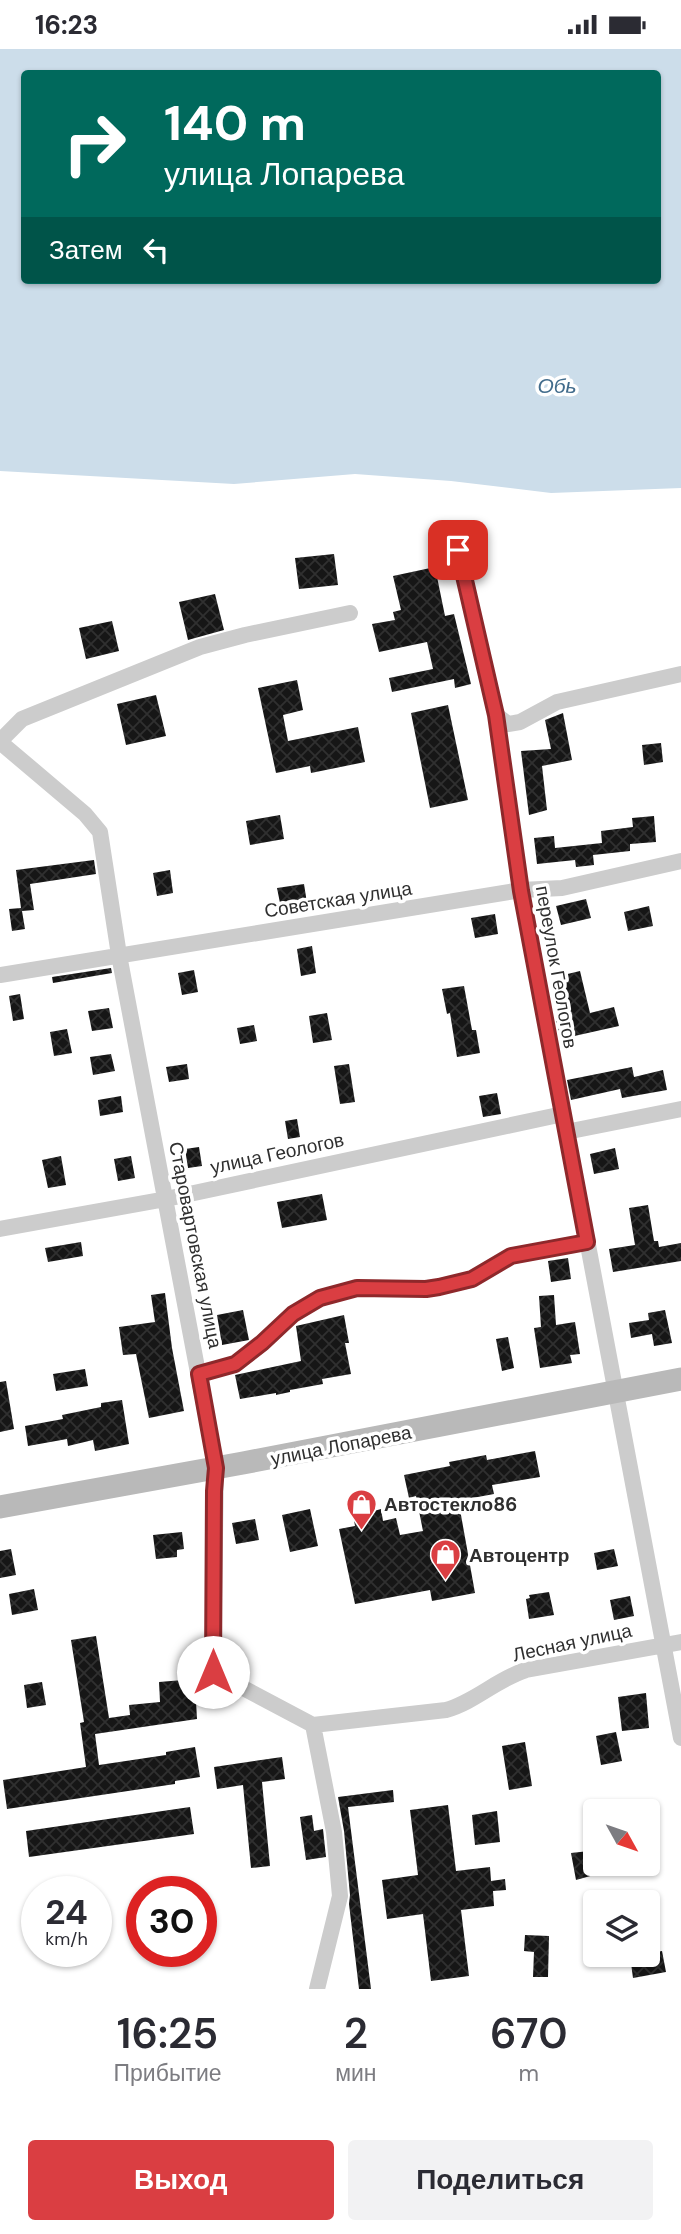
<!DOCTYPE html>
<html lang="ru">
<head>
<meta charset="utf-8">
<style>
	:root { --surface:#fff; --page:#f2f2f3; --text:#2b2b33; --muted:#7c7c81; --accent:#da3e42 }
	body { margin:0; font-family:"DM Sans",sans-serif; background:var(--page); color:var(--text); height:100vh; display:flex; flex-direction:column; font-size:26px; white-space:nowrap }
	* { box-sizing:border-box; margin:0 }
	p { font-size:23px; color:var(--muted) }
	.icon { flex:none; width:38px; height:38px; fill:none; stroke:currentColor; stroke-width:2; stroke-linecap:round; stroke-linejoin:round }
	.map { position:relative; height:1940px; overflow:hidden }
	.sheet { display:flex; flex-direction:column; background:var(--surface); flex:1 }
	.sheet>* { flex:none }
	.banner { position:absolute; left:21px; top:21px; width:640px; height:214px; border-radius:7px; box-shadow:0 2px 5px #0004; background:#00695c; color:#fff; overflow:hidden }
	.needle { width:46px; rotate:130deg }
	.tools { position:absolute; left:583px; top:1750px; display:grid; gap:14px }
	.tools a { display:grid; place-items:center; width:77px; height:77px; border-radius:7px; background:var(--surface); box-shadow:0 2px 5px #0004; font-size:35px }
	.speed { position:absolute; left:21px; top:1827px; display:flex; gap:14px; font-size:35px; font-weight:700; text-align:center }
	.speed>* { display:grid; place-content:center; width:91px; height:91px; border-radius:50%; background:var(--surface); box-shadow:0 2px 5px #0004; line-height:1 }
	.speed small { font-size:18px; font-weight:400 }
	.speed .limit { border:10px solid #d22; background:#fff; color:#111 }
	.pin { position:absolute; display:grid; place-items:center; width:60px; height:60px; color:#fff; margin:-30px; border-radius:14px; box-shadow:0 4px 10px #0006 }
	.me { position:absolute; width:77px; margin:-38px; rotate:0deg; stroke-linejoin:round; filter:drop-shadow(0 0 5px #0008) }
	.turn { display:flex; align-items:center; gap:24px; height:147px; padding:0 28px; font-size:32px }
	.turn .icon { width:91px; height:91px; stroke-width:2.5 }
	.turn b { display:block; font-size:49px; line-height:60px }
	.then { display:flex; align-items:center; height:66px; padding:0 28px; background:#0003; gap:14px; font-size:26px }
	.eta { display:flex; justify-content:space-evenly; align-items:center; height:119px; text-align:center }
	.eta b { font-size:42px; font-weight:600; line-height:49px }
	.primary-button { display:flex; gap:14px; margin-top:auto; padding:14px 28px }
	.primary-button a { flex:1; height:80px; border-radius:7px; background:var(--accent); color:#fff; font-size:28px; font-weight:600; line-height:80px; text-align:center }
	.primary-button a+a { background:var(--page); color:var(--text) }
	.status { display:flex; justify-content:space-between; align-items:center; height:49px; padding:0 35px; background:var(--surface); direction:ltr }
	.status svg { height:19px; fill:currentColor }
	.map>svg:first-child { display:block }
</style>
</head>
<body>
<div class="status"><b>16:23</b><svg viewBox="0 0 49 12"><path d="M0 12V9h3v3zM5 12V6h3v6zM10 12V3h3v9zM15 12V0h3v12zM26 1h20v11H26zM47 4h2v5h-2z"/></svg></div>
<div class="map">
<svg width="681" height="1940" viewBox="0 0 681 1940">
	<defs>
		<pattern id="building-cross-hatch" width="8" height="8" patternUnits="userSpaceOnUse" patternTransform="scale(1.75)"><rect width="8" height="8" fill="#161616"/><path d="M0 0l8 8M0 8l8-8" fill="none" stroke="#303030"/></pattern>
	</defs>
	<rect width="100%" height="100%" fill="#fff"/>
	<!-- water -->
	<path fill="#ccddea" fill-rule="evenodd" d="M0 0H681V439L551 444 451 432 355 425 234 435 0 422ZM24 24H658V231H24Z"/>
	<!-- building -->
	<path fill="url(#building-cross-hatch)" d="M334 505 338 536 299 540 295 509Z
		M435 518 445 567 454 565 471 635 455 639 454 630 392 643 389 629 433 620 427 593 379 603 372 575 395 571 393 563 401 561 393 527Z
		M215 545 224 581 188 591 179 553Z
		M112 572 119 602 86 610 79 579Z
		M297 631 303 661 283 666 288 692 358 678 365 713 311 724 310 717 276 724 258 639Z
		M156 646 166 687 126 696 117 655Z
		M448 656 468 751 430 759 411 664Z
		M563 664 572 711 542 717 547 761 529 766 521 702 551 700 545 671Z
		M661 694 663 713 644 716 642 696Z
		M280 766 284 790 250 796 246 772Z
		M654 767 656 793 630 795V802L593 806 594 816 576 818 575 811 537 815 534 789 554 787 555 799 602 794 601 782 633 778 632 769Z
		M94 811 96 825 30 835 34 861 22 862 25 880 12 882 9 860 21 859 16 821Z
		M170 821 173 844 157 847 153 824Z
		M304 835 307 854 281 859 277 839Z
		M586 850 591 869 561 876 556 857Z
		M649 857 653 877 628 882 624 863Z
		M495 865 498 885 475 889 471 869Z
		M312 897 316 924 301 927 297 900Z
		M111 919 112 924 53 934 52 928Z
		M194 921 198 943 182 946 178 924Z
		M580 922 590 964 614 958 619 977 561 990 556 971 565 969 555 928Z
		M464 937 472 981H476L480 1004 457 1008 450 964 447 965 442 940Z
		M20 945 24 970 13 972 9 947Z
		M109 959 113 979 92 982 88 962Z
		M327 964 332 991 313 994 309 967Z
		M254 976 257 992 240 995 237 979Z
		M67 980 72 1004 54 1007 50 983Z
		M111 1005 115 1022 93 1026 90 1008Z
		M187 1015 189 1030 169 1033 166 1018Z
		M349 1015 355 1053 340 1055 334 1017Z
		M632 1018 634 1028 663 1021 667 1041 622 1049 620 1040 571 1051 567 1031Z
		M497 1044 501 1065 483 1068 479 1047Z
		M121 1047 123 1063 100 1067 98 1051Z
		M297 1070 300 1088 288 1090 285 1072Z
		M199 1098 202 1117 188 1119 185 1100Z
		M615 1099 619 1120 594 1125 590 1105Z
		M61 1107 66 1136 48 1139 42 1111Z
		M131 1107 135 1129 118 1132 114 1110Z
		M322 1145 327 1171 282 1179 277 1153Z
		M648 1156 654 1192H658L659 1198 681 1194V1212L613 1223 609 1200 635 1196 629 1159Z
		M81 1193 83 1207 48 1213 45 1199Z
		M568 1209 571 1230 551 1233 548 1212Z
		M165 1244 172 1299 184 1362 149 1369 136 1305 123 1306 119 1278 155 1273 151 1246Z
		M554 1246 556 1276 575 1273 580 1305 570 1306 572 1314 540 1319 534 1279 541 1278 539 1247Z
		M243 1261 249 1291 222 1296 217 1266Z
		M665 1261 672 1294 654 1297 652 1285 631 1289 629 1274 649 1271 648 1264Z
		M344 1266 349 1294H345L351 1325 322 1330 323 1335 290 1341V1343L276 1346V1344L240 1350 235 1326 301 1312 296 1277Z
		M508 1288 514 1319 502 1322 496 1290Z
		M85 1320 88 1337 56 1342 53 1325Z
		M6 1332 14 1380 0 1383V1333Z
		M122 1351 129 1395 95 1402 93 1391 68 1397 67 1390 28 1397 25 1377 63 1370 62 1366 101 1358V1354Z
		M535 1402 540 1428 492 1436 494 1445 467 1450V1454L459 1455 475 1544 432 1552 430 1541 355 1555 339 1480 355 1477 353 1466 362 1464 360 1453 372 1451 374 1462 381 1460 383 1472 396 1469 400 1486 423 1482 416 1447 409 1449 404 1426 450 1417 449 1413 486 1406 487 1411Z
		M310 1460 318 1497 290 1503 282 1466Z
		M255 1470 259 1491 236 1495 232 1474Z
		M182 1483 184 1500 177 1501V1508L156 1510 153 1486Z
		M11 1500 16 1526 0 1529V1502Z
		M614 1500 618 1517 597 1521 594 1504Z
		M34 1540 38 1561 12 1566 9 1545Z
		M549 1543 554 1566 529 1570 526 1550 530 1549 529 1546Z
		M630 1547 634 1567 614 1571 610 1551Z
		M96 1587 109 1669 130 1666 129 1656 160 1653 159 1633 183 1631V1625L197 1624 200 1651 196 1652 197 1670 95 1685 99 1716 166 1706V1703L195 1698 200 1728 175 1732V1735L7 1760 3 1731 86 1718 80 1674 84 1673 71 1591Z
		M42 1633 46 1656 27 1659 24 1636Z
		M646 1644 649 1679 622 1682 618 1648Z
		M616 1683 622 1712 601 1716 596 1687Z
		M525 1693 532 1737 509 1741 502 1697Z
		M282 1708 285 1730 262 1733 270 1817 251 1819 243 1736 217 1740 214 1718Z
		M393 1741 394 1753 348 1758 371 1940H359L349 1855 350 1846 344 1782 338 1748Z
		M448 1756 456 1822 490 1818 491 1832 505 1830 506 1841 493 1842 494 1857 461 1861 469 1927 431 1932 423 1865 387 1870 382 1831 418 1826 410 1761Z
		M190 1758 194 1785 29 1808 26 1782Z
		M497 1762 500 1793 475 1796 472 1766Z
		M312 1766 314 1782 323 1780 326 1808 306 1811 300 1768Z
		M589 1802 594 1826 576 1831 571 1804Z
		M525 1886 549 1887 548 1928H533L534 1903 524 1902Z
		M662 1902 666 1923 633 1929 630 1907Z"/>
	<g fill="none" stroke-linecap="round" stroke-linejoin="round">
		<!-- minor -->
		<path stroke="#ccc" stroke-width="16" d="M458 501 496 666 521 841 681 1689
			M496 666 508 675 520 673 557 653 681 625
			M0 692 22 670 200 598 245 586 350 564
			M0 693 85 765 100 783 119 906 216 1419 213 1623 313 1676
			M0 926 521 841 562 839 681 812
			M566 1083 681 1060
			M0 1180 166 1150 563 1065
			M199 1325 235 1315 263 1294 293 1265 320 1249 357 1239 426 1240 439 1238 472 1230 511 1207 588 1193
			M313 1676 446 1661C475 1653 497 1630 526 1621L681 1593
			M313 1676 334 1783 340 1847 317 1940"/>
		<!-- secondary -->
		<path stroke="#b9b9b9" stroke-width="23" d="M0 1458 243 1414 681 1330"/>
	</g>
	<g fill="none" stroke-linecap="round" stroke-linejoin="round">
		<defs>
			<path id="route" d="M213 1623 214 1442 216 1419 199 1325 235 1315 262 1294 293 1265 320 1249 357 1239 426 1240 439 1238 472 1230 511 1207 587 1193 521 842 496 666 458 501"/>
		</defs>
		<!-- route casing -->
		<use href="#route" stroke="#8e282b" stroke-width="18"/>
		<!-- route -->
		<use href="#route" stroke="#da3e42" stroke-width="12"/>
	</g>
	<!-- icons -->
	<defs>
		<symbol id="shop-pin" viewBox="-11 -11 22 30"><path d="M0 17L-7.5 6A9.5 9.5 0 1 1 7.5 6Z" fill="#da3e42" stroke="#fff"/><path d="M-5-2.5h2.3a2.7 3.5 0 0 1 5.4 0H5L5.5 6h-11ZM-1.5-2.5h3a1.5 2.3 0 0 0-3 0Z" fill="#fff"/></symbol>
	</defs>
	<g fill-rule="evenodd">
		<use href="#shop-pin" x="344" y="1438" width="35" height="47"/>
		<use href="#shop-pin" x="428" y="1488" width="35" height="47"/>
	</g>
	<g text-anchor="middle" stroke-width="7" stroke-linejoin="round" paint-order="stroke">
		<!-- street labels -->
		<g font-size="19" fill="#2f2f2f" stroke="#fff">
			<text transform="translate(338 850) rotate(-9)" y="7">Советская улица</text>
			<text transform="translate(557 918) rotate(80)" y="7">переулок Геологов</text>
			<text transform="translate(277 1104) rotate(-12)" y="7">улица Геологов</text>
			<text transform="translate(196 1196) rotate(79)" y="7">Старовартовская улица</text>
			<text transform="translate(341 1396) rotate(-11)" y="7">улица Лопарева</text>
			<text transform="translate(572 1593) rotate(-12)" y="7">Лесная улица</text>
		</g>
		<!-- poi labels -->
		<g font-size="19" font-weight="bold" fill="#2f2f2f" stroke="#fff" text-anchor="start">
			<text x="384" y="1462">Автостекло86</text>
			<text x="469" y="1513">Автоцентр</text>
		</g>
		<!-- water labels -->
		<g font-size="21" font-style="italic" fill="#426c8c" stroke="#fff">
			<text x="557" y="344">Обь</text>
		</g>
	</g>
</svg>
<div class="tools">
<a><svg class="needle" viewBox="-14 -14 28 28"><path d="M0-13l5 13h-10z" fill="#e53935"/><path d="M0 13l5-13h-10z" fill="#7c7c81"/></svg></a>
<a><svg class="icon" aria-label="layers" viewBox="0 0 24 24"><path d="M12 4l9 5-9 5-9-5zM3 14l9 5 9-5"/></svg></a>
</div>
<div class="speed"><div>24<small>km/h</small></div><div class="limit">30</div></div>
<div class="pin" style="left:458px;top:501px;background:#d93025"><svg class="icon" aria-label="arrive" viewBox="0 0 24 24"><path d="M6 21V4h12l-3 4 3 4H6"/></svg></div>
<svg class="me" style="left:213px;top:1623px" viewBox="-20 -20 40 40"><circle r="19" fill="#fff"/><path d="M0-13L10 11 0 6-10 11z" fill="#da3e42"/></svg>
<div class="banner">
<div class="turn"><svg class="icon" aria-label="right" viewBox="0 0 24 24"><path d="M7 20v-9h11M14 6l5 5-5 5"/></svg><div><b>140 m</b>улица Лопарева</div></div>
<div class="then">Затем<svg class="icon" aria-label="left" viewBox="0 0 24 24"><path d="M17 20v-9H6M10 6l-5 5 5 5"/></svg></div>
</div>
</div>
<section class="sheet">
<div class="eta">
<div><b>16:25</b><p>Прибытие</p></div>
<div><b>2</b><p>мин</p></div>
<div><b>670</b><p>m</p></div>
</div>
<div class="primary-button"><a>Выход</a><a>Поделиться</a></div>
</section>
</body>
</html>
